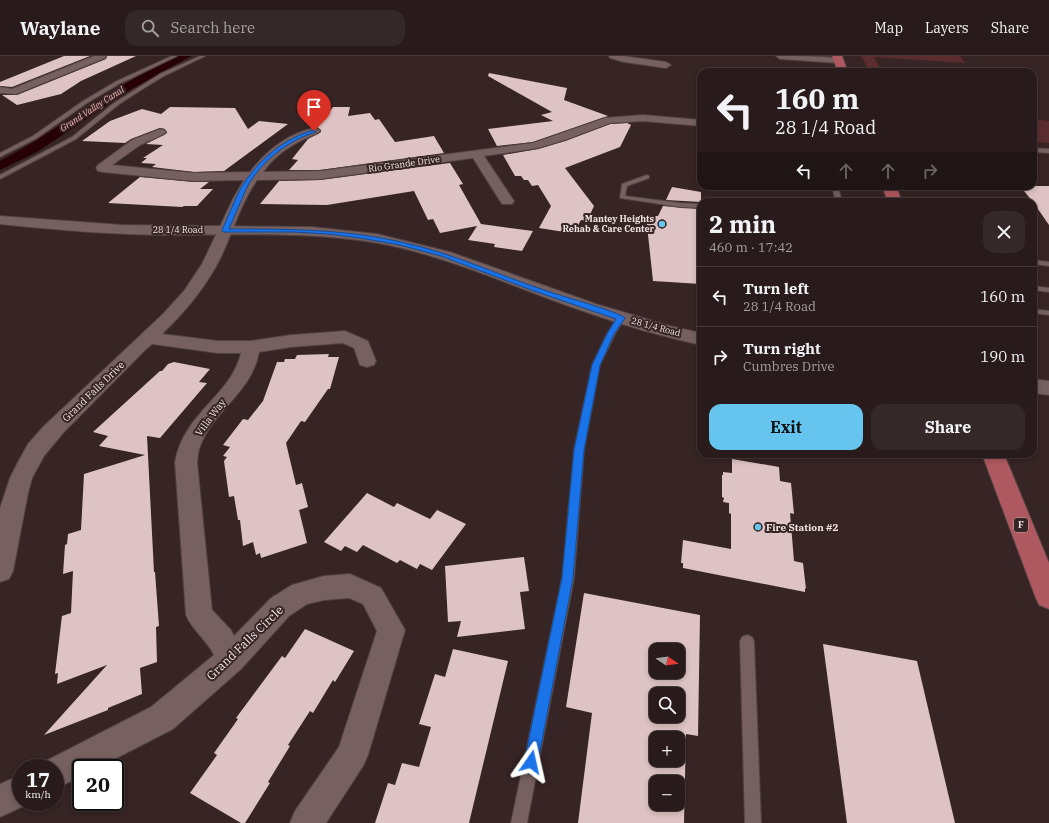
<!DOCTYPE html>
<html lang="en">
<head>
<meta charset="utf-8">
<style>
	:root { --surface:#291b1b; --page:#352828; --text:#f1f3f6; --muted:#a5a1a3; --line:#45393a; --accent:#65c5ee }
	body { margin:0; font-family:"IBM Plex Serif",serif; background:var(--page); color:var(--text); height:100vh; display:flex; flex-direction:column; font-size:15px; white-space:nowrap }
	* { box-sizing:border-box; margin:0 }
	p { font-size:13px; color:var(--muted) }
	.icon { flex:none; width:22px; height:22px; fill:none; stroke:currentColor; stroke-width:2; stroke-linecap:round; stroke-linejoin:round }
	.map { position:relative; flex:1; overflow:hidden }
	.details { position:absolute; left:697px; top:142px; width:340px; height:260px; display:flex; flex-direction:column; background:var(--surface); border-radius:12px; box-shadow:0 2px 6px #0003,0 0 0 1px var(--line) }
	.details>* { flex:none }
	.hud { position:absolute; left:697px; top:12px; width:340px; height:122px; border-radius:12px; box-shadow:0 2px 6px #0003,0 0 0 1px var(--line); background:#291b1b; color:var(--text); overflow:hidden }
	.needle { width:26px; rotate:103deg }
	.buttons { position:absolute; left:649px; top:587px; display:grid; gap:8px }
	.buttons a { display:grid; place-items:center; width:36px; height:36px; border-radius:8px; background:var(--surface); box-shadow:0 2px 6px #0003,0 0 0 1px var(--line); font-size:20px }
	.speed { position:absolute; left:12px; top:703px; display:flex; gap:8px; font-size:20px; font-weight:700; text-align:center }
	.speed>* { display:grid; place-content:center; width:52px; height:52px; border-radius:50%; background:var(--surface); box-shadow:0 2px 6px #0003,0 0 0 1px var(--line); line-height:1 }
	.speed small { font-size:10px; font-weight:400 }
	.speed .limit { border:2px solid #111; border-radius:6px; background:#fff; color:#111 }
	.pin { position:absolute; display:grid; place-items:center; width:34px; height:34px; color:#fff; margin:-41px -17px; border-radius:50% 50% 50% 0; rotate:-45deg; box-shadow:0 0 4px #0007 }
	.pin .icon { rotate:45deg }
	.me { position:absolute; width:44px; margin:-22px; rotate:11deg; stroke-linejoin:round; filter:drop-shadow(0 0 3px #0008) }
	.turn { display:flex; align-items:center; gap:14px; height:84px; padding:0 12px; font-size:18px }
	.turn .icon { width:52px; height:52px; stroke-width:2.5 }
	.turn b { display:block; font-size:28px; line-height:34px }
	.lanes { display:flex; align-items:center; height:38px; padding:0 12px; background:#0003; justify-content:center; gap:20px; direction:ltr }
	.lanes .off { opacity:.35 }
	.round { display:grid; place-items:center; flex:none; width:42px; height:42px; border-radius:12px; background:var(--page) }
	.headline { display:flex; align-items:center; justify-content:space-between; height:68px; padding:0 12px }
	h1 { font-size:24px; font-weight:800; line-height:30px }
	.primary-button { display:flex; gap:8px; margin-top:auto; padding:8px 12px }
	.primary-button a { flex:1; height:46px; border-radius:12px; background:var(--accent); color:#111; font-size:16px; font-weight:800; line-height:46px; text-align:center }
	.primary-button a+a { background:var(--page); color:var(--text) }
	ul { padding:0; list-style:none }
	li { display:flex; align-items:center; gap:12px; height:60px; padding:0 12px; border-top:1px solid var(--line) }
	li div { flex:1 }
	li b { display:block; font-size:15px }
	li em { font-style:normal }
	header { display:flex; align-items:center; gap:24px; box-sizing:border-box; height:56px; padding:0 20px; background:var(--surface); border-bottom:1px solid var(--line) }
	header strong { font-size:19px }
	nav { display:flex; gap:22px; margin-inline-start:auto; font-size:14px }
	.search { width:280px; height:36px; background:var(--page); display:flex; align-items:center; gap:10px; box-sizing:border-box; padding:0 14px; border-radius:12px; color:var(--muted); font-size:15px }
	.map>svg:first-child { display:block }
</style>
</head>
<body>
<header>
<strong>Waylane</strong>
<div class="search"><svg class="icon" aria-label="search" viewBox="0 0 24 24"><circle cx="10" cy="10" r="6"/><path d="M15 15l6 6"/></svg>Search here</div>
<nav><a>Map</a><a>Layers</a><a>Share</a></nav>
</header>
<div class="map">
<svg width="1049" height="767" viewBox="0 0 1049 767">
	<rect width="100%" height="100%" fill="#372424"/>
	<!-- green -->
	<path fill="#5c2d2f" d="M860 0H960L965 7 874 1 882 16H885H869L862 1Z
		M1033 63 1049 65V87L1033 86Z"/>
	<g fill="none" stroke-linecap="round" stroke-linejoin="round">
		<!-- canal -->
		<path fill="#260004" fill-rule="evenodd" d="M178 0H191L130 34 37 96 0 114V105C61 73 115 28 178 0Z"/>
	</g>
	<!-- building -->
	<path fill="#ddc3c3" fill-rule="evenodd" d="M64 0H90L12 31 0 30V26Z
		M107 0H136L81 25 61 38 17 49 2 39H17L106 3Z
		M489 17 567 32 564 44 608 60 533 86 497 90 488 73 553 65 541 59 552 56 488 20Z
		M170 51 235 52 248 73 259 65 288 68 224 115 194 116 152 111 156 108 141 107 147 102H143L163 89 146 88 167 77 165 73 160 72 131 83 125 87 82 85 110 65 142 53 161 58Z
		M333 51H350L348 60 370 57 375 64 379 63 395 86 434 80 444 97 320 114H289L298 104 292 103 308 83 321 76V74L317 71Z
		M627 67 631 69 620 91 565 112 594 150 587 165 581 164 576 173 574 172 571 177 539 172 551 150 538 129 532 130 528 124H524L521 120H515L503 99 538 93 565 85 610 68Z
		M450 107 463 128 459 129 481 168 533 175 522 195 494 191 495 188 468 184 477 170 440 177 433 163 428 164 414 135 327 149 260 148 279 125 320 124Z
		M140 121 194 126H209L200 133H213L197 150H184L182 151 108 147Z
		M1020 130H1049V169L1033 146Z
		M672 131 701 136V146L666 144Z
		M663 150 701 153V228L653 225 646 160H658Z
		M329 298 328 301H339L330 333H328L305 366 301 365 286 387 296 429 302 427 308 451 299 454 307 487 261 502 260 497 256 499 253 486 243 490 240 464H238L234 440 229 441 224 405 227 401 223 400 230 391 223 389 243 363 248 364 263 345 277 306H284L285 303H295L297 299Z
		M174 306 210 313 199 326 207 327 160 382 147 380 154 516H155L159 570 156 571 157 606 140 612 142 638 108 652V654L44 679 107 609 57 628 58 617 55 618 61 568 62 560 71 557 73 515 63 518 65 489 67 488 68 478 81 474 84 418 145 399 99 390 108 380 93 376 160 315H162L168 308Z
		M732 403 779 411 780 425 791 427 794 458 790 457 794 505 803 507 806 533 805 532V536L683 512V507H681L683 484 731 493V458L729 457V447L723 446 724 442 722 441V419H723V416L732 417Z
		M367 437 394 451 397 447 430 463 437 454 466 468 432 514 420 508 417 513 400 504 397 507 363 489 357 496 345 490 341 495 324 486Z
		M524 501 529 535 520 536 525 573 457 581 461 565 448 566 445 510Z
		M584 537 700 559 698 680 686 678 684 767H578L592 657 566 651ZM656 594H678V616H656ZM656 638H678V660H656ZM656 682H678V704H656ZM656 726H678V748H656Z
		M305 573 354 595 335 626 333 624 313 657 310 655 288 689 290 690 268 726 270 727 245 767H241L190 737 217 699 214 697 238 663 236 662 282 600 285 602Z
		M823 588 917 605 955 767H847Z
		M453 593 508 605 469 767H375L388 727 395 729 402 707 419 711 431 671 419 668 435 618 445 621Z"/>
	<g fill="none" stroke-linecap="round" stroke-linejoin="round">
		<defs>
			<path id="service" d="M172 0H177L119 28 87 47 37 82 0 101V97L33 80 83 45 115 26Z
				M200 0H205L164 20 141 34 118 49 76 83 0 123V119L72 81 114 47 160 18Z
				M1033 92 1049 93V97L1033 96Z
				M647 119 649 120V122L627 130 625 140 680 147 701 148V152L680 151 620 142 622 128Z
				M832 130H838L842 146H836Z
				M1033 204 1049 206V210L1033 208Z
				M1033 230 1049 232V236L1033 234Z
				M1033 253 1049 255V259L1033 257Z
				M618 260H624L625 262 615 278 600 309 584 394 574 522 527 767H511L562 522 574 394 592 309 607 278Z
				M747 579 752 581 754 585 761 767H745L740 585 742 581Z"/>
			<path id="minor" d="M94 0H106L105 2 16 38 0 37V31L12 33Z
				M609 0H623L666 6 671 9 666 12 624 6 610 2Z
				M776 0C788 0 837 0 843 4L839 7 780 3Z
				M643 59 701 64V70L643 65 610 67 565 84 538 92 484 100 514 145 512 148H502L473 102 320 123 257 124C241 147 233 175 221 201 206 231 186 255 162 278L218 285H251L291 279 345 275 368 285 376 305 374 309 367 311 360 309 354 292 343 287 291 291 259 296C252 336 215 353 201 388 198 394 198 400 197 406L212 554 231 574 234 580 271 542 292 529 324 520 350 518 381 532 405 574 368 699 363 710 326 767H290L295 755 339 691 377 575 363 548 349 542 324 544 307 548 289 560 241 613 173 673 97 712H81V720L55 733V712H41L44 706 151 651 214 599C207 584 192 574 186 559L175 406C184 356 231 340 241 297H218L152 288 144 295 63 377 44 400 32 422 28 437 13 515 9 523 0 526V452L10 422 17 408 28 388 43 371 163 258 184 235 202 208 233 143 244 124 194 125 102 116 98 115 96 112 98 109 132 84 160 73 164 74 166 76 164 78 140 89 112 109 194 117 250 116C266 95 287 78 314 72L318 73 320 75 318 77C296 86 277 96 263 116L320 115 533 87 605 62Z
				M21 719V746H32L0 761V728Z"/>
			<path id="tertiary" d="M1033 323 1049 325V339L1033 337Z"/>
			<path id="secondary" d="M0 160 122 169 312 171 377 178 450 196 596 248 670 270 701 277V289C661 280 622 269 583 255 515 232 449 200 378 187 307 175 234 179 162 179 108 178 54 174 0 168Z"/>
			<path id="primary" d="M832 0H842L848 16H838Z
				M882 130H896L902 146H888Z
				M982 398H1004L1049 507V553L1039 549 1035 540Z"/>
		</defs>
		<!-- service casing -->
		<use href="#service" stroke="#514141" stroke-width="2"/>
		<!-- minor casing -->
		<use href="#minor" stroke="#514141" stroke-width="2"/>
		<!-- tertiary casing -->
		<use href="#tertiary" stroke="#514141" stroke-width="2"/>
		<!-- secondary casing -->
		<use href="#secondary" stroke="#514141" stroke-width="2"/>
		<!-- primary casing -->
		<use href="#primary" stroke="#514141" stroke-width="2"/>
		<!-- service -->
		<use href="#service" fill="#766060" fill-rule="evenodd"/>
		<!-- minor -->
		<use href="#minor" fill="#766060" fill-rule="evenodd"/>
		<!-- tertiary -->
		<use href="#tertiary" fill="#766060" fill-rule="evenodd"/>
		<!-- secondary -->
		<use href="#secondary" fill="#766060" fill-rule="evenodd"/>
		<!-- primary -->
		<use href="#primary" fill="#ae595f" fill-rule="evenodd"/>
	</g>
	<!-- route -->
	<path fill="#1a73e8" stroke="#114b97" d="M314 74 316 76C288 84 260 106 246 133 240 146 235 160 229 173 287 173 344 173 401 186 453 197 500 220 550 236 564 241 617 255 625 262L614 278 600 309 584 394 573 522 538 706 536 710 531 712 526 710 524 706 562 522 574 394 592 309 607 278 616 263 534 235 441 200 400 189 360 182 328 178 294 176H223L222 174C228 161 234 145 241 132 257 105 284 82 314 74Z"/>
	<!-- markers -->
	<g fill="#65c5ee" stroke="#372424" stroke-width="1.5">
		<circle cx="662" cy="168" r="4"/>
		<circle cx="758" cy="471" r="4"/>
	</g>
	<g text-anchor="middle" stroke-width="4" stroke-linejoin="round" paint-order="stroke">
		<!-- far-water labels -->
		<g font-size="9" font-style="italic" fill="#f7b9b9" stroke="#372424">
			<text transform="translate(92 53) rotate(-33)" y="3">Grand Valley Canal</text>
		</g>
		<!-- far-street labels -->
		<g font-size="9" fill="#f3e5e5" stroke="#372424">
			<text transform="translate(404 108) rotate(-8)" y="3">Rio Grande Drive</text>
			<text x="178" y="177">28 1/4 Road</text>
			<text transform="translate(656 271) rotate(15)" y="3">28 1/4 Road</text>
		</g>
		<!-- far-poi labels -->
		<g font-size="9" font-weight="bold" fill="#f3e5e5" stroke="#372424" text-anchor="end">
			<text x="654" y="166">Mantey Heights<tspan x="654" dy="10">Rehab &amp; Care Center</tspan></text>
		</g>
		<!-- shield labels -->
		<rect fill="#372424" stroke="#bbabab" stroke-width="1" x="1014" y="462" width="14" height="14" rx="3"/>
		<g font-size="9" font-weight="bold" fill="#f3e5e5">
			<text x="1021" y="472">F</text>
		</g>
		<!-- street labels -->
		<g font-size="10" fill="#f3e5e5" stroke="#372424">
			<text transform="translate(93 335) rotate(-44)" y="4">Grand Falls Drive</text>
			<text transform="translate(210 361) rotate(-53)" y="4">Villa Way</text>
		</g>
		<!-- poi labels -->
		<g font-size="10" font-weight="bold" fill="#f3e5e5" stroke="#372424" text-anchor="start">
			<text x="766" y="475">Fire Station #2</text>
		</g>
		<!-- near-street labels -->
		<g font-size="12" fill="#f3e5e5" stroke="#372424">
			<text transform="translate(245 587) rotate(-44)" y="4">Grand Falls Circle</text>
		</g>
	</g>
</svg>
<div class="buttons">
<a><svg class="needle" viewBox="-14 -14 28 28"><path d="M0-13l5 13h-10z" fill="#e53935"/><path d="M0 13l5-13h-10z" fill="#a5a1a3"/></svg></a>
<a><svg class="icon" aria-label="search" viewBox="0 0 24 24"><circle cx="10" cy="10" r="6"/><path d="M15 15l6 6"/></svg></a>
<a>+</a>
<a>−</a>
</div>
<div class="speed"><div>17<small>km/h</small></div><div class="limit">20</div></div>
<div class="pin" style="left:314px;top:75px;background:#d93025"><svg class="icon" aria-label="arrive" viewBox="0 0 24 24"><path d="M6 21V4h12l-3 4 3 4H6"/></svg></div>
<svg class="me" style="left:531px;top:706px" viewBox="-20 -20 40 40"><path d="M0-17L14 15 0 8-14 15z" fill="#1a73e8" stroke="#fff" stroke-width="4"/></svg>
<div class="hud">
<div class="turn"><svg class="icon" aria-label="left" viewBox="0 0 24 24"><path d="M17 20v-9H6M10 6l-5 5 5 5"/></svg><div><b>160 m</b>28 1/4 Road</div></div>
<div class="lanes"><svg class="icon" aria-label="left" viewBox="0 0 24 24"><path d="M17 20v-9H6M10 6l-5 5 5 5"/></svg><svg class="icon off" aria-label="ahead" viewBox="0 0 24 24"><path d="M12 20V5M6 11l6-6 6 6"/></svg><svg class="icon off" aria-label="ahead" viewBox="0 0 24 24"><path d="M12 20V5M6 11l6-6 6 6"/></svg><svg class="icon off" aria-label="right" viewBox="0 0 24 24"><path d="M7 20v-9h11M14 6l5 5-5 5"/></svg></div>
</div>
<section class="details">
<div class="headline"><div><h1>2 min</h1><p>460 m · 17:42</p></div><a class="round"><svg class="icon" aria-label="close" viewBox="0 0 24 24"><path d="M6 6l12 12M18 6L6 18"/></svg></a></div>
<ul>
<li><svg class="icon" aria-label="left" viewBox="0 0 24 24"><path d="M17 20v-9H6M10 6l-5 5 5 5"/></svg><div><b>Turn left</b><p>28 1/4 Road</p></div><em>160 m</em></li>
<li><svg class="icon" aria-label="right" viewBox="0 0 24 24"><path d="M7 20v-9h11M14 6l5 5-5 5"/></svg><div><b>Turn right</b><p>Cumbres Drive</p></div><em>190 m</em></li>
</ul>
<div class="primary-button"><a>Exit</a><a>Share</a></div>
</section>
</div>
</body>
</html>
